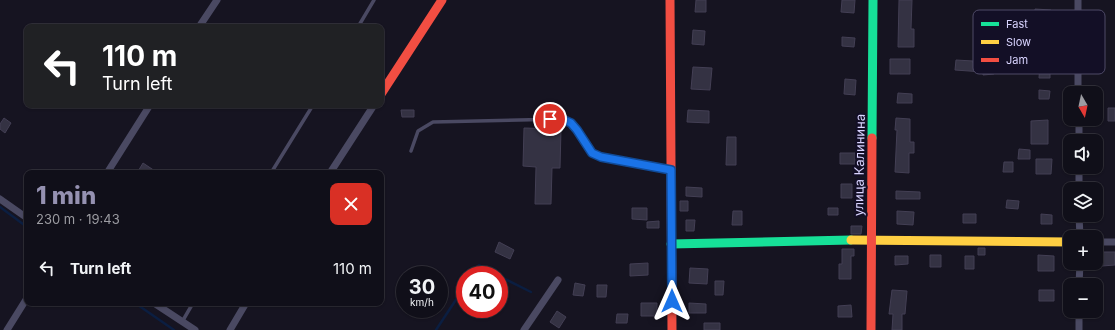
<!DOCTYPE html>
<html lang="en">
<head>
<meta charset="utf-8">
<style>
	:root { --surface:#100f19; --page:#1e1d26; --text:#f1f3f6; --muted:#9c9ca2; --line:#302f38; --accent:#9591b1 }
	body { margin:0; font-family:Inter,sans-serif; background:var(--page); color:var(--text); height:100vh; display:flex; flex-direction:column; font-size:15px; white-space:nowrap }
	* { box-sizing:border-box; margin:0 }
	p { font-size:13px; color:var(--muted) }
	.icon { flex:none; width:22px; height:22px; fill:none; stroke:currentColor; stroke-width:2; stroke-linecap:round; stroke-linejoin:round }
	.map { position:relative; flex:1; overflow:hidden }
	.side { position:absolute; left:24px; top:170px; width:360px; height:136px; display:flex; flex-direction:column; background:var(--surface); border-radius:8px; box-shadow:0 1px 3px #0004,0 0 0 1px var(--line) }
	.side>* { flex:none }
	.top-card { position:absolute; left:24px; top:24px; width:360px; height:84px; border-radius:8px; box-shadow:0 1px 3px #0004,0 0 0 1px var(--line); background:#202124; color:#fff; overflow:hidden }
	.needle { width:26px; rotate:171deg }
	.tools { position:absolute; left:1063px; top:86px; display:grid; gap:8px }
	.tools a { display:grid; place-items:center; width:40px; height:40px; border-radius:8px; background:var(--surface); box-shadow:0 1px 3px #0004,0 0 0 1px var(--line); font-size:20px }
	.speed { position:absolute; left:396px; top:266px; display:flex; gap:8px; font-size:20px; font-weight:700; text-align:center }
	.speed>* { display:grid; place-content:center; width:52px; height:52px; border-radius:50%; background:var(--surface); box-shadow:0 1px 3px #0004,0 0 0 1px var(--line); line-height:1 }
	.speed small { font-size:10px; font-weight:400 }
	.speed .limit { border:6px solid #d22; background:#fff; color:#111 }
	.pin { position:absolute; display:grid; place-items:center; width:34px; height:34px; color:#fff; margin:-17px; border:2px solid #fff; border-radius:50%; box-shadow:0 1px 4px #0007 }
	.me { position:absolute; width:44px; margin:-22px; rotate:0deg; stroke-linejoin:round; filter:drop-shadow(0 0 3px #0008) }
	.turn { display:flex; align-items:center; gap:14px; height:84px; padding:0 12px; font-size:18px }
	.turn .icon { width:52px; height:52px; stroke-width:2.5 }
	.turn b { display:block; font-size:28px; line-height:34px }
	.round { display:grid; place-items:center; flex:none; width:42px; height:42px; border-radius:8px; background:var(--page) }
	.headline { display:flex; align-items:center; justify-content:space-between; height:68px; padding:0 12px }
	h1 { font-size:24px; font-weight:800; line-height:30px; color:var(--accent) }
	ul { padding:0; list-style:none }
	li { display:flex; align-items:center; gap:12px; height:60px; padding:0 12px }
	li div { flex:1 }
	li b { display:block; font-size:15px }
	li em { font-style:normal }
	.map>svg:first-child { display:block }
</style>
</head>
<body>
<div class="map">
<svg width="1115" height="330" viewBox="0 0 1115 330">
	<rect width="100%" height="100%" fill="#161421"/>
	<g fill="none" stroke-linecap="round" stroke-linejoin="round">
		<!-- stream -->
		<path stroke="#0b1e41" stroke-width="2.5" d="M0 207 27 227
			M472 275 479 265 498 275
			M499 276 531 292
			M135 303 174 330
			M436 330 465 286"/>
	</g>
	<!-- building -->
	<path fill="#343243" stroke="#433f54" d="M696 0H706V12H695Z
		M842 0H855L854 13 841 12Z
		M899 0H912L911 29H914V47H898Z
		M1035 9 1051 10 1050 31H1053L1052 45 1034 44Z
		M693 30 705 31 704 45 692 44Z
		M842 37 855 38 854 47 842 46Z
		M890 59H910V74H890Z
		M956 60 973 61V63H994V74L983 75V72L955 70Z
		M1040 63H1050V78H1039Z
		M693 67 712 68 710 90 691 89Z
		M845 79 856 80 855 95 844 94Z
		M1039 90 1050 91 1049 99H1039Z
		M898 93 912 94V103H897Z
		M1108 108H1115V121H1108Z
		M401 110H414V117H402Z
		M688 110 709 111V123L687 122Z
		M4 118 11 123 5 133 0 129V124Z
		M896 118 910 119V142H914V153H909V173L895 172 897 130H895Z
		M1048 120V144H1031V121Z
		M524 128 561 129 560 168H552L551 204H535L536 167 523 166Z
		M727 137H736V165H726Z
		M1019 149 1030 150V159H1018Z
		M840 153H855V164H840Z
		M1036 159H1052L1051 174H1036Z
		M1004 162H1013V172H1003Z
		M143 163 158 173H137Z
		M841 184H852V198H841Z
		M686 187 702 188V197L686 196Z
		M896 191 920 192V199H896Z
		M1007 200 1019 201 1018 209 1006 208Z
		M680 201H688V211H680Z
		M632 208H647V220L632 219Z
		M828 208H838V215H828Z
		M733 211H742V225H732Z
		M897 211 914 212 913 225 897 224Z
		M963 214H976V223H963Z
		M1041 214 1052 215V224H1041Z
		M686 220H695L694 231H686Z
		M659 221V228H647V222Z
		M851 226H862L861 234H851Z
		M499 242 514 250 510 259 495 252Z
		M978 248H985V255H978Z
		M842 249H854V256H851V279H839V264H842Z
		M1101 252H1115V265L1102 266Z
		M930 255H941V267H930Z
		M1038 255 1054 256V271H1038Z
		M895 256H908V264L895 265Z
		M965 256H974V269H965Z
		M648 263V275L630 276V264Z
		M690 268 708 269 707 284 689 283Z
		M715 281H724L723 295H715Z
		M575 283 585 285 583 296 573 295Z
		M597 285H607L606 297H597Z
		M892 290 907 291 905 314H902V330H892L893 314H889Z
		M1039 290H1054V301H1039Z
		M641 303H657V316H641Z
		M689 303 706 304V313H689Z
		M851 305 852 317H838V306Z
		M557 311 566 317 559 328 550 322Z
		M617 314H628L627 323H616Z
		M704 323H720V330H704Z"/>
	<g fill="none" stroke-linecap="round" stroke-linejoin="round">
		<!-- lane -->
		<path stroke="#4a4962" stroke-width="3.5" d="M358 27 374 0
			M411 151 418 131 433 122 563 119 571 123 577 130 592 153 601 157 670 170
			M271 173 313 105
			M182 322 193 303"/>
		<!-- street -->
		<path stroke="#4a4962" stroke-width="7" d="M1078 0V93
			M199 27 217 0
			M1079 119V141
			M1079 167V189
			M107 173 150 105
			M330 173 374 105
			M0 199 27 218
			M1079 215 1080 237
			M1096 242H1115
			M1079 285 1080 263
			M154 303 195 330
			M7 330 27 298
			M230 330 246 303
			M524 330 558 280
			M1079 330V311"/>
		<!-- fast -->
		<path stroke="#16e098" stroke-width="9" d="M872 138 873 0
			M671 244 851 240"/>
		<!-- slow -->
		<path stroke="#ffcf43" stroke-width="9" d="M851 240 1070 242"/>
		<!-- jam -->
		<path stroke="#f24e42" stroke-width="9" d="M670 0 672 330
			M381 94 442 0
			M871 330 872 138"/>
	</g>
	<g fill="none" stroke-linecap="round" stroke-linejoin="round">
		<defs>
			<path id="route" d="M550 119H562L571 123 577 130 592 153 601 157 671 170 672 301"/>
		</defs>
		<!-- route casing -->
		<use href="#route" stroke="#114b97" stroke-width="10"/>
		<!-- route -->
		<use href="#route" stroke="#1a73e8" stroke-width="7"/>
	</g>
	<g text-anchor="middle" stroke-width="4" stroke-linejoin="round" paint-order="stroke">
		<!-- street labels -->
		<g font-size="13" fill="#d9d4ff" stroke="#130f26">
			<text transform="translate(859 165) rotate(-89)" y="5">улица Калинина</text>
		</g>
	</g>
	<!-- legend -->
	<rect x="973" y="10" width="132" height="64" rx="6" fill="#130f26" stroke="#4e4a67" stroke-width="1"/>
	<rect x="981" y="22" width="18" height="4" fill="#16e098"/>
	<rect x="981" y="40" width="18" height="4" fill="#ffcf43"/>
	<rect x="981" y="58" width="18" height="4" fill="#f24e42"/>
	<g font-size="11" fill="#d9d4ff">
		<text x="1006" y="28">Fast</text>
		<text x="1006" y="46">Slow</text>
		<text x="1006" y="64">Jam</text>
	</g>
</svg>
<div class="tools">
<a><svg class="needle" viewBox="-14 -14 28 28"><path d="M0-13l5 13h-10z" fill="#e53935"/><path d="M0 13l5-13h-10z" fill="#9c9ca2"/></svg></a>
<a><svg class="icon" aria-label="sound" viewBox="0 0 24 24"><path d="M4 9h4l5-4v14l-5-4H4zM17 9q2 3 0 6"/></svg></a>
<a><svg class="icon" aria-label="layers" viewBox="0 0 24 24"><path d="M12 4l9 5-9 5-9-5zM3 14l9 5 9-5"/></svg></a>
<a>+</a>
<a>−</a>
</div>
<div class="speed"><div>30<small>km/h</small></div><div class="limit">40</div></div>
<div class="pin" style="left:550px;top:119px;background:#d93025"><svg class="icon" aria-label="arrive" viewBox="0 0 24 24"><path d="M6 21V4h12l-3 4 3 4H6"/></svg></div>
<svg class="me" style="left:672px;top:301px" viewBox="-20 -20 40 40"><path d="M0-17L14 15 0 8-14 15z" fill="#1a73e8" stroke="#fff" stroke-width="4"/></svg>
<div class="top-card">
<div class="turn"><svg class="icon" aria-label="left" viewBox="0 0 24 24"><path d="M17 20v-9H6M10 6l-5 5 5 5"/></svg><div><b>110 m</b>Turn left</div></div>
</div>
<section class="side">
<div class="headline"><div><h1>1 min</h1><p>230 m · 19:43</p></div><a class="round" style="background:#d93025;color:#fff"><svg class="icon" aria-label="close" viewBox="0 0 24 24"><path d="M6 6l12 12M18 6L6 18"/></svg></a></div>
<ul>
<li><svg class="icon" aria-label="left" viewBox="0 0 24 24"><path d="M17 20v-9H6M10 6l-5 5 5 5"/></svg><div><b>Turn left</b></div><em>110 m</em></li>
</ul>
</section>
</div>
</body>
</html>
